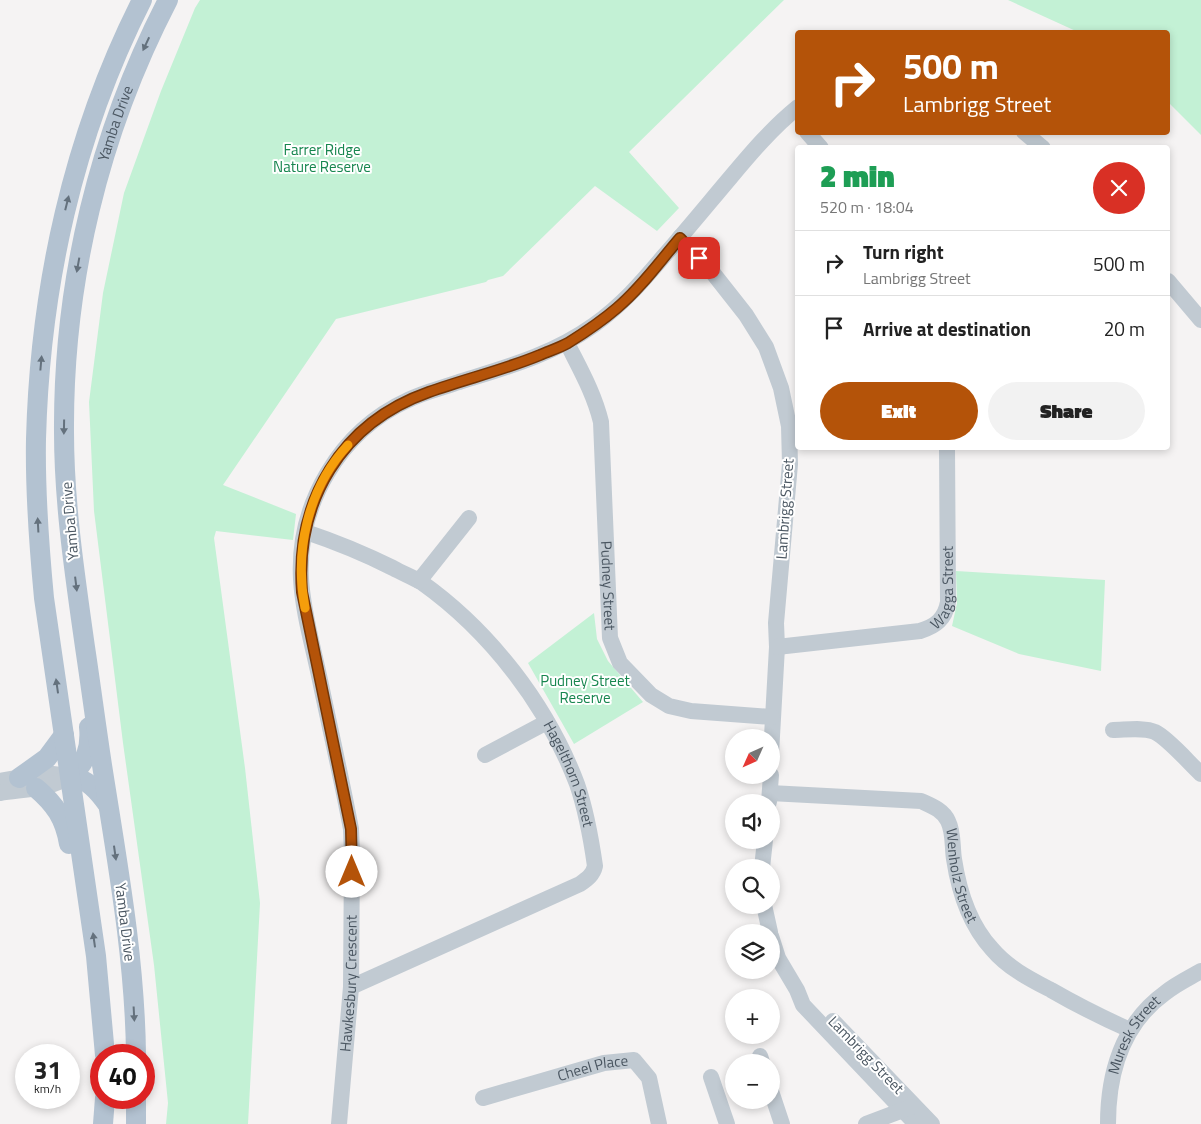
<!DOCTYPE html>
<html lang="en">
<head>
<meta charset="utf-8">
<style>
	:root { --surface:#fff; --page:#f2f2f2; --text:#222; --muted:#767676; --line:#e0e0e0; --accent:#b45309 }
	body { margin:0; font-family:"Titillium Web",sans-serif; background:var(--page); color:var(--text); height:100vh; display:flex; flex-direction:column; font-size:19px; white-space:nowrap }
	* { box-sizing:border-box; margin:0 }
	p { font-size:16px; color:var(--muted) }
	.icon { flex:none; width:28px; height:28px; fill:none; stroke:currentColor; stroke-width:2; stroke-linecap:round; stroke-linejoin:round }
	.map { position:relative; flex:1; overflow:hidden }
	.details { position:absolute; left:795px; top:145px; width:375px; height:305px; display:flex; flex-direction:column; background:var(--surface); border-radius:5px; box-shadow:0 2px 8px #0003 }
	.details>* { flex:none }
	.top-card { position:absolute; left:795px; top:30px; width:375px; height:105px; border-radius:5px; box-shadow:0 2px 8px #0003; background:#b45309; color:#fff; overflow:hidden }
	.needle { width:32px; rotate:225deg }
	.controls { position:absolute; left:725px; top:729px; display:grid; gap:10px }
	.controls a { display:grid; place-items:center; width:55px; height:55px; border-radius:50%; background:var(--surface); box-shadow:0 2px 8px #0003; font-size:25px }
	.speed { position:absolute; left:15px; top:1044px; display:flex; gap:10px; font-size:25px; font-weight:700; text-align:center }
	.speed>* { display:grid; place-content:center; width:65px; height:65px; border-radius:50%; background:var(--surface); box-shadow:0 2px 8px #0003; line-height:1 }
	.speed small { font-size:12px; font-weight:400 }
	.speed .limit { border:8px solid #d22; background:#fff; color:#111 }
	.pin { position:absolute; display:grid; place-items:center; width:42px; height:42px; color:#fff; margin:-21px; border-radius:10px; box-shadow:0 2px 8px #0006 }
	.me { position:absolute; width:55px; margin:-28px; rotate:0deg; stroke-linejoin:round; filter:drop-shadow(0 0 4px #0008) }
	.turn { display:flex; align-items:center; gap:18px; height:105px; padding:0 25px; font-size:22px }
	.turn .icon { width:65px; height:65px; stroke-width:2.5 }
	.turn b { display:block; font-size:35px; line-height:42px }
	.round { display:grid; place-items:center; flex:none; width:52px; height:52px; border-radius:26px; background:var(--page) }
	.headline { display:flex; align-items:center; justify-content:space-between; height:85px; padding:0 25px }
	h1 { font-size:30px; font-weight:800; line-height:38px; color:#1e9e55 }
	.button { display:flex; gap:10px; margin-top:auto; padding:10px 25px }
	.button a { flex:1; height:58px; border-radius:30px; background:var(--accent); color:#fff; font-size:20px; font-weight:800; line-height:58px; text-align:center }
	.button a+a { background:var(--page); color:var(--text) }
	ul { padding:0; list-style:none }
	li { display:flex; align-items:center; gap:15px; height:65px; padding:0 25px; border-top:1px solid var(--line) }
	li div { flex:1 }
	li b { display:block; font-size:19px }
	li em { font-style:normal }
	.map>svg:first-child { display:block }
</style>
</head>
<body>
<div class="map">
<svg width="1201" height="1124" viewBox="0 0 1201 1124">
	<rect width="100%" height="100%" fill="#f5f3f3"/>
	<!-- green -->
	<path fill="#c3f1d5" d="M200 0H784L629 152 679 208 657 231 595 186 503 276 488 280 486 282 336 319 223 485 296 514 293 540 216 531 214 538 245 768 260 903 248 1124H166L168 1103 154 965 123 743 94 511 89 402 103 293 124 193 161 91 195 8Z
		M1008 0H1201V135L1168 102V32H1078Z
		M956 571 1105 580 1101 671 1019 654 952 626 957 603Z
		M594 613 597 639 608 661 643 702 574 744 528 663Z"/>
	<g fill="none" stroke-linecap="round" stroke-linejoin="round">
		<!-- minor -->
		<g stroke="#c1cad2" stroke-width="16">
			<path d="M807 132 821 148"/>
			<path d="M1024 132 1043 148"/>
			<path d="M680 237 709 268 746 315 766 347 781 388 789 426 790 464 776 623 777 647 771 754"/>
			<path d="M1168 281 1201 320"/>
			<path id="s1" d="M567 343C580 369 594 393 601 422L610 638 620 663 651 695 669 706 691 711 772 717"/>
			<path id="s2" d="M306 532C336 542 365 554 393 568 402 573 412 577 421 582 490 631 547 705 577 784 586 810 591 838 595 866 593 875 587 879 580 884L351 987"/>
			<path d="M419 581 469 518"/>
			<path id="s3" d="M777 647 920 631C936 626 945 619 948 602L947 448"/>
			<path d="M1113 730C1125 730 1144 727 1155 732 1169 739 1189 763 1201 774"/>
			<path d="M485 755 547 722"/>
			<path d="M0 781 44 773 70 776"/>
			<path d="M0 793C24 789 50 790 70 776"/>
			<path id="s4" d="M770 793 921 801C932 806 943 810 948 821 954 833 952 847 954 859 959 892 969 924 992 949 1008 968 1030 979 1051 990 1077 1005 1103 1018 1130 1030"/>
			<path d="M769 802 771 775"/>
			<path d="M762 868 765 840"/>
			<path d="M764 905 770 932"/>
			<path d="M771 936 778 958 797 990 803 1005 916 1124"/>
			<path d="M833 1021 932 1124"/>
			<path d="M760 1056 762 1062"/>
			<path d="M711 1077 727 1124"/>
			<path d="M771 1091 782 1124"/>
			<path id="s5" d="M483 1098 604 1063 634 1060 649 1078 659 1124"/>
			<path id="s6" d="M339 1124 351 987 352 853 351 829C342 781 331 733 321 685 314 650 303 614 301 579 297 504 340 431 408 400 424 392 442 388 459 382 507 367 552 355 594 325 622 305 641 283 663 257 686 231 708 204 730 178 751 153 772 128 798 107"/>
			<path d="M866 1124 911 1107"/>
			<path id="s7" d="M1108 1124C1108 1074 1122 1024 1165 993 1176 984 1189 978 1201 971"/>
		</g>
		<!-- major -->
		<g stroke="#b3c2d1" stroke-width="20">
			<path d="M70 776C86 764 91 746 89 727"/>
			<path d="M70 776C88 779 98 791 108 805"/>
			<path d="M19 778 47 758 64 735"/>
			<path d="M36 788C55 804 65 819 69 844"/>
			<path d="M105 1055 96 956 44 598C39 545 35 492 36 439 40 287 73 136 142 0"/>
			<path id="s8" d="M136 1055C135 958 117 861 102 765 96 726 91 687 85 647 75 576 64 504 64 432 63 282 99 133 168 0"/>
			<path d="M103 1124 105 1098"/>
			<path d="M136 1124V1098"/>
		</g>
	</g>
	<!-- one-way arrows -->
	<defs><path id="oneway-solid" d="M-6-.8H1V-3.2L6.5 0L1 3.2V.8H-6Z" transform="scale(1.25)"/></defs>
	<g fill="#64717d">
		<use href="#oneway-solid" transform="translate(146 44) rotate(115)"/>
		<use href="#oneway-solid" transform="translate(67 203) rotate(-76)"/>
		<use href="#oneway-solid" transform="translate(78 265) rotate(100)"/>
		<use href="#oneway-solid" transform="translate(41 363) rotate(-85)"/>
		<use href="#oneway-solid" transform="translate(64 427) rotate(91)"/>
		<use href="#oneway-solid" transform="translate(38 525) rotate(-93)"/>
		<use href="#oneway-solid" transform="translate(76 584) rotate(83)"/>
		<use href="#oneway-solid" transform="translate(57 686) rotate(-98)"/>
		<use href="#oneway-solid" transform="translate(115 853) rotate(82)"/>
		<use href="#oneway-solid" transform="translate(94 940) rotate(-98)"/>
		<use href="#oneway-solid" transform="translate(134 1014) rotate(87)"/>
	</g>
	<g fill="none" stroke-linecap="round" stroke-linejoin="round">
		<defs>
			<path id="route" d="M352 872 351 829 302 592C295 501 341 423 429 392 465 379 504 370 540 355 549 351 559 348 568 343 584 333 602 321 617 308 641 288 660 261 680 238L699 258"/>
		</defs>
		<!-- route casing -->
		<use href="#route" stroke="#753606" stroke-width="12"/>
		<!-- route -->
		<use href="#route" stroke="#b45309" stroke-width="9"/>
		<!-- slow -->
		<path stroke="#f59e0b" stroke-width="9" d="M305 608C294 551 308 488 348 445"/>
	</g>
	<g text-anchor="middle" stroke-width="4" stroke-linejoin="round" paint-order="stroke">
		<!-- street labels -->
		<g font-size="15" fill="#4a5661" stroke="#fff">
			<text dy="5" stroke="none"><textPath href="#s8" startOffset="942">Yamba Drive</textPath></text>
			<text transform="translate(785 509) rotate(-86)" y="5">Lambrigg Street</text>
			<text transform="translate(70 521) rotate(-95)" y="5">Yamba Drive</text>
			<text dy="5" stroke="none"><textPath href="#s3" startOffset="200">Wagga Street</textPath></text>
			<text dy="5" stroke="none"><textPath href="#s1" startOffset="250">Pudney Street</textPath></text>
			<text dy="5" stroke="none"><textPath href="#s2" startOffset="372">Hagelthorn Street</textPath></text>
			<text dy="5" stroke="none"><textPath href="#s4" startOffset="242">Wenholz Street</textPath></text>
			<text transform="translate(125 922) rotate(83)" y="5">Yamba Drive</text>
			<text dy="5" stroke="none"><textPath href="#s6" startOffset="141">Hawkesbury Crescent</textPath></text>
			<text dy="5" stroke="none"><textPath href="#s7" startOffset="95">Muresk Street</textPath></text>
			<text transform="translate(866 1055) rotate(46)" y="5">Lambrigg Street</text>
			<text dy="5" stroke="none"><textPath href="#s5" startOffset="114">Cheel Place</textPath></text>
		</g>
		<!-- park labels -->
		<g font-size="15" fill="#17864f" stroke="#fff">
			<text x="322" y="155">Farrer Ridge<tspan x="322" dy="17">Nature Reserve</tspan></text>
			<text x="585" y="686">Pudney Street<tspan x="585" dy="17">Reserve</tspan></text>
		</g>
	</g>
</svg>
<div class="controls">
<a><svg class="needle" viewBox="-14 -14 28 28"><path d="M0-13l5 13h-10z" fill="#e53935"/><path d="M0 13l5-13h-10z" fill="#767676"/></svg></a>
<a><svg class="icon" aria-label="sound" viewBox="0 0 24 24"><path d="M4 9h4l5-4v14l-5-4H4zM17 9q2 3 0 6"/></svg></a>
<a><svg class="icon" aria-label="search" viewBox="0 0 24 24"><circle cx="10" cy="10" r="6"/><path d="M15 15l6 6"/></svg></a>
<a><svg class="icon" aria-label="layers" viewBox="0 0 24 24"><path d="M12 4l9 5-9 5-9-5zM3 14l9 5 9-5"/></svg></a>
<a>+</a>
<a>−</a>
</div>
<div class="speed"><div>31<small>km/h</small></div><div class="limit">40</div></div>
<div class="pin" style="left:699px;top:258px;background:#d93025"><svg class="icon" aria-label="arrive" viewBox="0 0 24 24"><path d="M6 21V4h12l-3 4 3 4H6"/></svg></div>
<svg class="me" style="left:352px;top:872px" viewBox="-20 -20 40 40"><circle r="19" fill="#fff"/><path d="M0-13L10 11 0 6-10 11z" fill="#b45309"/></svg>
<div class="top-card">
<div class="turn"><svg class="icon" aria-label="right" viewBox="0 0 24 24"><path d="M7 20v-9h11M14 6l5 5-5 5"/></svg><div><b>500 m</b>Lambrigg Street</div></div>
</div>
<section class="details">
<div class="headline"><div><h1>2 min</h1><p>520 m · 18:04</p></div><a class="round" style="background:#d93025;color:#fff"><svg class="icon" aria-label="close" viewBox="0 0 24 24"><path d="M6 6l12 12M18 6L6 18"/></svg></a></div>
<ul>
<li><svg class="icon" aria-label="right" viewBox="0 0 24 24"><path d="M7 20v-9h11M14 6l5 5-5 5"/></svg><div><b>Turn right</b><p>Lambrigg Street</p></div><em>500 m</em></li>
<li><svg class="icon" aria-label="arrive" viewBox="0 0 24 24"><path d="M6 21V4h12l-3 4 3 4H6"/></svg><div><b>Arrive at destination</b></div><em>20 m</em></li>
</ul>
<div class="button"><a>Exit</a><a>Share</a></div>
</section>
</div>
</body>
</html>
